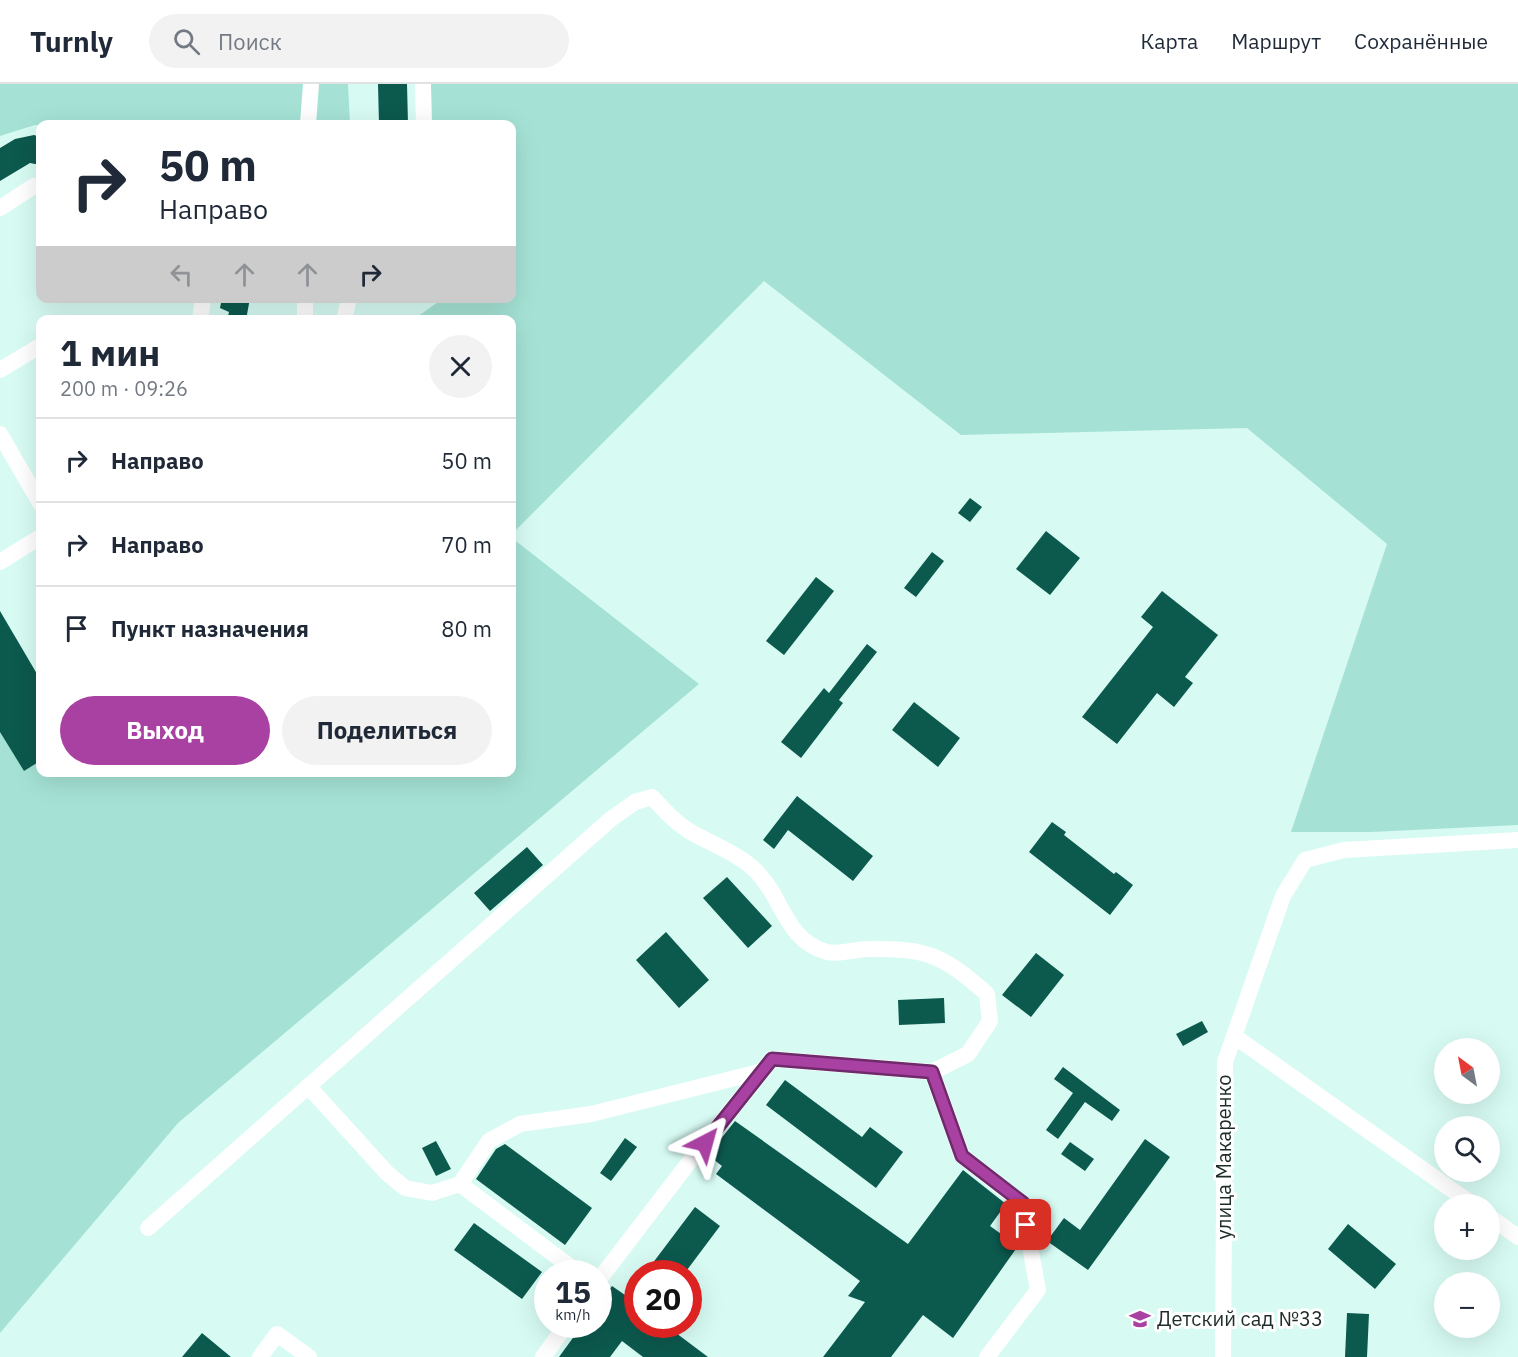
<!DOCTYPE html>
<html lang="ru">
<head>
<meta charset="utf-8">
<style>
	:root { --surface:#fff; --page:#f2f2f3; --text:#1f2937; --muted:#747a83; --line:#e0e1e3; --accent:#a941a3 }
	body { margin:0; font-family:"IBM Plex Sans",sans-serif; background:var(--page); color:var(--text); height:100vh; display:flex; flex-direction:column; font-size:22px; white-space:nowrap }
	* { box-sizing:border-box; margin:0 }
	p { font-size:20px; color:var(--muted) }
	.icon { flex:none; width:33px; height:33px; fill:none; stroke:currentColor; stroke-width:2; stroke-linecap:round; stroke-linejoin:round }
	.map { position:relative; flex:1; overflow:hidden }
	.details { position:absolute; left:36px; top:231px; width:480px; height:462px; display:flex; flex-direction:column; background:var(--surface); border-radius:12px; box-shadow:0 6px 24px #0002 }
	.details>* { flex:none }
	.hud { position:absolute; left:36px; top:36px; width:480px; height:183px; border-radius:12px; box-shadow:0 6px 24px #0002; background:#fff; color:var(--text); overflow:hidden }
	.needle { width:39px; rotate:328deg }
	.tools { position:absolute; left:1434px; top:954px; display:grid; gap:12px }
	.tools a { display:grid; place-items:center; width:66px; height:66px; border-radius:50%; background:var(--surface); box-shadow:0 6px 24px #0002; font-size:30px }
	.speed { position:absolute; left:534px; top:1176px; display:flex; gap:12px; font-size:30px; font-weight:700; text-align:center }
	.speed>* { display:grid; place-content:center; width:78px; height:78px; border-radius:50%; background:var(--surface); box-shadow:0 6px 24px #0002; line-height:1 }
	.speed small { font-size:15px; font-weight:400 }
	.speed .limit { border:9px solid #d22; background:#fff; color:#111 }
	.pin { position:absolute; display:grid; place-items:center; width:51px; height:51px; color:#fff; margin:-26px; border-radius:12px; box-shadow:0 3px 9px #0006 }
	.me { position:absolute; width:66px; margin:-33px; rotate:39deg; stroke-linejoin:round; filter:drop-shadow(0 0 4px #0008) }
	.turn { display:flex; align-items:center; gap:21px; height:126px; padding:0 24px; font-size:27px }
	.turn .icon { width:78px; height:78px; stroke-width:2.5 }
	.turn b { display:block; font-size:42px; line-height:51px }
	.lanes { display:flex; align-items:center; height:57px; padding:0 24px; background:#0003; justify-content:center; gap:30px; direction:ltr }
	.lanes .off { opacity:.35 }
	.round { display:grid; place-items:center; flex:none; width:63px; height:63px; border-radius:32px; background:var(--page) }
	.overview { display:flex; align-items:center; justify-content:space-between; height:102px; padding:0 24px }
	h1 { font-size:36px; font-weight:700; line-height:45px }
	.cta { display:flex; gap:12px; margin-top:auto; padding:12px 24px }
	.cta a { flex:1; height:69px; border-radius:36px; background:var(--accent); color:#fff; font-size:24px; font-weight:700; line-height:69px; text-align:center }
	.cta a+a { background:var(--page); color:var(--text) }
	ul { padding:0; list-style:none }
	li { display:flex; align-items:center; gap:18px; height:84px; padding:0 24px; border-top:2px solid var(--line) }
	li div { flex:1 }
	li b { display:block; font-size:22px }
	li em { font-style:normal }
	header { display:flex; align-items:center; gap:36px; box-sizing:border-box; height:84px; padding:0 30px; background:var(--surface); border-bottom:2px solid var(--line) }
	header strong { font-size:28px }
	nav { display:flex; gap:33px; margin-inline-start:auto; font-size:21px }
	.search { width:420px; height:54px; background:var(--page); display:flex; align-items:center; gap:15px; box-sizing:border-box; padding:0 21px; border-radius:33px; color:var(--muted); font-size:22px }
	.map>svg:first-child { display:block }
</style>
</head>
<body>
<header>
<strong>Turnly</strong>
<div class="search"><svg class="icon" aria-label="search" viewBox="0 0 24 24"><circle cx="10" cy="10" r="6"/><path d="M15 15l6 6"/></svg>Поиск</div>
<nav><a>Карта</a><a>Маршрут</a><a>Сохранённые</a></nav>
</header>
<div class="map">
<svg width="1518" height="1273" viewBox="0 0 1518 1273">
	<rect width="100%" height="100%" fill="#d7fbf3"/>
	<!-- green -->
	<path fill="#a5e2d5" d="M0 0H348L350 40 35 41 0 52Z
		M430 0H1518V741L1371 748H1291L1387 460 1247 344 961 351 764 197 512 450V236H413L442 215 512 214V40H430Z
		M512 454 699 600 178 1039 0 1249V535L40 602V688H512Z"/>
	<!-- building -->
	<path fill="#0c594e" d="M378 0H407L408 40H379Z
		M34 51 40 53V81L30 79 0 97V64L15 55Z
		M222 214H250L246 236H227L229 228 220 224Z
		M970 414 982 423 970 438 958 429Z
		M1046 447 1080 474 1050 511 1016 485Z
		M932 468 944 477 916 513 904 504Z
		M816 493 834 507 784 571 766 557Z
		M1162 507 1218 551 1185 593 1193 599 1174 623 1157 609 1117 660 1082 633 1153 543 1141 533Z
		M0 527 40 595V677L24 687 0 648Z
		M867 560 877 568 839 616 843 619 801 674 781 658 824 604 829 609Z
		M914 618 960 654 938 683 892 646Z
		M797 712 873 772 853 797 788 746 774 765 763 756Z
		M1052 738 1066 748 1064 751 1114 790 1116 788 1133 801 1110 831 1029 768Z
		M527 763 543 781 490 827 474 809Z
		M727 793 772 842 748 864 703 814Z
		M666 848 709 896 679 924 636 876Z
		M1036 869 1064 891 1031 933 1002 911Z
		M944 914 945 939 899 941 898 916Z
		M1202 937 1208 948 1183 962 1176 950Z
		M1063 983 1120 1026 1112 1037 1085 1018 1058 1055 1046 1046 1073 1009 1054 995Z
		M785 996 862 1053 870 1043 903 1068 876 1104 766 1021Z
		M735 1037 908 1160 963 1086 1006 1120 990 1142 1018 1162 953 1254 923 1231 891 1273H823L865 1218 848 1212 860 1197 716 1090 722 1082 708 1071Z
		M625 1054 637 1063 611 1097 600 1089Z
		M1145 1055 1170 1073 1088 1186 1047 1157 1064 1134 1080 1146Z
		M436 1057 451 1085 436 1092 422 1064Z
		M1070 1058 1094 1075 1085 1087 1061 1070Z
		M505 1060 592 1124 565 1161 476 1095 496 1065Z
		M695 1123 720 1142 684 1190H656L649 1184Z
		M474 1139 542 1188 522 1215 454 1166Z
		M1348 1140 1396 1180 1375 1205 1328 1165Z
		M612 1202 638 1220V1240H664L708 1273H643L622 1257 610 1273H559L583 1240H598V1220Z
		M1347 1229 1369 1230 1367 1273H1345Z
		M202 1249 231 1273H182Z"/>
	<g fill="none" stroke-linecap="round" stroke-linejoin="round">
		<!-- minor -->
		<path stroke="#fff" stroke-width="16" d="M423 0 424 40
			M308 40 311 0
			M0 124 34 102 40 104
			M200 236 203 214
			M305 236V214
			M344 236 349 214
			M0 286 40 262
			M0 350 40 419
			M0 478 40 453
			M1234 952 1472 1120
			M932 988 962 1072 1022 1119 1038 1206 987 1273
			M308 1002 387 1089 405 1104 432 1109 460 1100 580 1190
			M460 1100 489 1057 520 1040 591 1030 763 987
			M1490 1133 1518 1153
			M148 1144 611 735 635 718 652 713C664 726 675 738 689 747 711 760 738 769 756 787 783 813 785 857 827 868 839 871 855 865 868 865 927 864 943 871 987 910L990 937 968 970 932 988 772 975 690 1077 598 1197
			M260 1273 277 1250 309 1273
			M543 1273 567 1240
			M1223 1273 1225 978 1283 812 1305 776 1344 766 1518 756"/>
	</g>
	<g fill="none" stroke-linecap="round" stroke-linejoin="round">
		<defs>
			<path id="route" d="M705 1059 772 975 932 988 962 1072 1023 1119 1026 1141"/>
		</defs>
		<!-- route casing -->
		<use href="#route" stroke="#6e2a6a" stroke-width="15"/>
		<!-- route -->
		<use href="#route" stroke="#a941a3" stroke-width="10"/>
	</g>
	<!-- icons -->
	<defs>
		<symbol id="school-bare" viewBox="-9 -9 18 18"><path d="M0-5L7-2L0 1L-7-2ZM-4 1L0 2.5L4 1V4Q0 6-4 4Z" fill="#a941a3" stroke="#fff" stroke-width="2.5" paint-order="stroke"/></symbol>
	</defs>
	<g fill-rule="evenodd">
		<use href="#school-bare" x="1125" y="1220" width="30" height="30"/>
	</g>
	<g text-anchor="middle" stroke-width="6" stroke-linejoin="round" paint-order="stroke">
		<!-- street labels -->
		<g font-size="20" fill="#1e2c29" stroke="#fff">
			<text transform="translate(1224 1073) rotate(-90)" y="7">улица Макаренко</text>
		</g>
		<!-- poi labels -->
		<g font-size="20" fill="#1e2c29" stroke="#fff" text-anchor="start">
			<text x="1157" y="1242">Детский сад №33</text>
		</g>
	</g>
</svg>
<div class="tools">
<a><svg class="needle" viewBox="-14 -14 28 28"><path d="M0-13l5 13h-10z" fill="#e53935"/><path d="M0 13l5-13h-10z" fill="#747a83"/></svg></a>
<a><svg class="icon" aria-label="search" viewBox="0 0 24 24"><circle cx="10" cy="10" r="6"/><path d="M15 15l6 6"/></svg></a>
<a>+</a>
<a>−</a>
</div>
<div class="speed"><div>15<small>km/h</small></div><div class="limit">20</div></div>
<div class="pin" style="left:1026px;top:1141px;background:#d93025"><svg class="icon" aria-label="arrive" viewBox="0 0 24 24"><path d="M6 21V4h12l-3 4 3 4H6"/></svg></div>
<svg class="me" style="left:705px;top:1059px" viewBox="-20 -20 40 40"><path d="M0-17L14 15 0 8-14 15z" fill="#a941a3" stroke="#fff" stroke-width="4"/></svg>
<div class="hud">
<div class="turn"><svg class="icon" aria-label="right" viewBox="0 0 24 24"><path d="M7 20v-9h11M14 6l5 5-5 5"/></svg><div><b>50 m</b>Направо</div></div>
<div class="lanes"><svg class="icon off" aria-label="left" viewBox="0 0 24 24"><path d="M17 20v-9H6M10 6l-5 5 5 5"/></svg><svg class="icon off" aria-label="ahead" viewBox="0 0 24 24"><path d="M12 20V5M6 11l6-6 6 6"/></svg><svg class="icon off" aria-label="ahead" viewBox="0 0 24 24"><path d="M12 20V5M6 11l6-6 6 6"/></svg><svg class="icon" aria-label="right" viewBox="0 0 24 24"><path d="M7 20v-9h11M14 6l5 5-5 5"/></svg></div>
</div>
<section class="details">
<div class="overview"><div><h1>1 мин</h1><p>200 m · 09:26</p></div><a class="round"><svg class="icon" aria-label="close" viewBox="0 0 24 24"><path d="M6 6l12 12M18 6L6 18"/></svg></a></div>
<ul>
<li><svg class="icon" aria-label="right" viewBox="0 0 24 24"><path d="M7 20v-9h11M14 6l5 5-5 5"/></svg><div><b>Направо</b></div><em>50 m</em></li>
<li><svg class="icon" aria-label="right" viewBox="0 0 24 24"><path d="M7 20v-9h11M14 6l5 5-5 5"/></svg><div><b>Направо</b></div><em>70 m</em></li>
<li><svg class="icon" aria-label="arrive" viewBox="0 0 24 24"><path d="M6 21V4h12l-3 4 3 4H6"/></svg><div><b>Пункт назначения</b></div><em>80 m</em></li>
</ul>
<div class="cta"><a>Выход</a><a>Поделиться</a></div>
</section>
</div>
</body>
</html>
